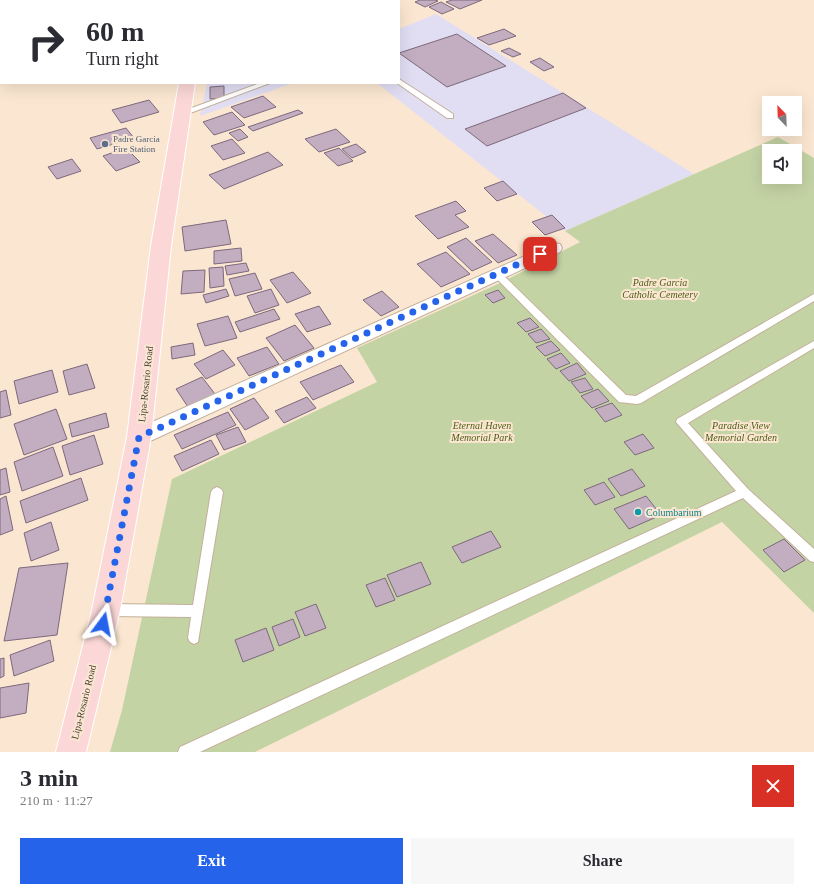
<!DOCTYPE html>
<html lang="en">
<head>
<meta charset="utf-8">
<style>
	:root { --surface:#fff; --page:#f7f7f7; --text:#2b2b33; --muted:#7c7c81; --accent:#2563eb }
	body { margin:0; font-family:"Times New Roman",serif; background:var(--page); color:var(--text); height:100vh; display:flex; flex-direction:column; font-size:15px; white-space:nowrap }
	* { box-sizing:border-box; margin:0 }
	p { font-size:13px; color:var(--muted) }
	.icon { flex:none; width:22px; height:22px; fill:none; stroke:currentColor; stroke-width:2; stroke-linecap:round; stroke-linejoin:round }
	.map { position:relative; height:752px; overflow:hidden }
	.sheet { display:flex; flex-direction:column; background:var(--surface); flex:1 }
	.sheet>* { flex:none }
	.top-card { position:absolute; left:0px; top:0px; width:400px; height:84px; box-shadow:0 4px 16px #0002; background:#fff; color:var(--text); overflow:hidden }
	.needle { width:26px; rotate:337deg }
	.controls { position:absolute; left:762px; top:96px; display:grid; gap:8px }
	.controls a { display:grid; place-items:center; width:40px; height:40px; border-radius:0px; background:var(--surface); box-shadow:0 4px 16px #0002; font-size:20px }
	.pin { position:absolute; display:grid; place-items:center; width:34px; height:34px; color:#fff; margin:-17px; border-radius:8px; box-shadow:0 2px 6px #0006 }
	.me { position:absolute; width:44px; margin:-22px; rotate:13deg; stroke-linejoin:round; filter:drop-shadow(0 0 3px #0008) }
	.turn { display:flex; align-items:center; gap:14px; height:84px; padding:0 20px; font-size:18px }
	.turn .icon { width:52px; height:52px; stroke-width:2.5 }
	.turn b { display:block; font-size:28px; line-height:34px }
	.round { display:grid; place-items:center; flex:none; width:42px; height:42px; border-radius:0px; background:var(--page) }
	.summary { display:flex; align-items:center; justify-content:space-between; height:68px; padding:0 20px }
	h1 { font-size:24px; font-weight:600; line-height:30px }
	.action { display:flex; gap:8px; margin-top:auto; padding:8px 20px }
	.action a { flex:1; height:46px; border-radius:0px; background:var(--accent); color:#fff; font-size:16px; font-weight:600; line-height:46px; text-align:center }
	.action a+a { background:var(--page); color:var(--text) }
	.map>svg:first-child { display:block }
</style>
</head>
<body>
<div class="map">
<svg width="814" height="752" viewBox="0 0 814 752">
	<rect width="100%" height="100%" fill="#fbe7d1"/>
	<!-- industrial -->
	<path fill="#e1def4" d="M436 14 694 174 565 231 377 83H399V29Z
		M207 83H293L200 116Z"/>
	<!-- green -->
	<path fill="#c4d3a4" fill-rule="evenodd" d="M778 137 814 158V613L722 522 255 752H110L122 710 172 479 377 382 357 348 500 283 580 242 565 231ZM769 151H795V177H769Z"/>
	<!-- building -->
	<path fill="#c2adc1" stroke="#7d697c" d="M265 0H317L318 1H267Z
		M420 0H435L438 1 425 7 415 2Z
		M452 0H482L460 9 446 2Z
		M441 2 454 9 442 14 429 7Z
		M504 29 516 36 489 45 477 38Z
		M457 34 506 66 447 87 399 53Z
		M509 48 521 54 513 57 501 51Z
		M540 58 554 67 544 71 530 62Z
		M224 86V98L210 99V87Z
		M563 93 586 108 487 146 465 129Z
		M263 96 276 107 244 118 231 107Z
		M149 100 159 112 121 123 112 110Z
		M298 110 303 113 253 131 248 127Z
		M232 112 245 125 214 135 203 122Z
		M126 128 134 138 97 149 90 138Z
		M240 129 248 137 238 141 229 133Z
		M336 129 350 142 319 152 305 139Z
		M232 139 245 153 223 160 211 146Z
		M356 144 366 152 352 158 342 149Z
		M126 148 140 162 116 171 103 156Z
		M339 148 353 161 338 166 324 153Z
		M268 152 283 165 224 189 209 175Z
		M72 159 81 171 57 179 48 167Z
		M503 181 517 194 497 201 484 188Z
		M456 201 466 211 455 215 469 227 438 239 415 216Z
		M552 215 565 228 545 235 532 222Z
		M226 220 231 244 185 251 182 227Z
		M493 234 517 255 498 263 475 241Z
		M466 238 492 262 472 271 447 247Z
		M241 248 242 261 214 264V251Z
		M446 252 470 274 441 287 417 264Z
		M246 263 249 271 227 275 225 266Z
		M223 267 224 286 210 288 209 268Z
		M205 270 204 292 181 294 183 271Z
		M293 272 311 293 287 303 270 280Z
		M255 273 262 289 235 296 229 279Z
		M226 289 229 296 206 303 203 295Z
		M271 289 279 305 255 313 247 296Z
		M498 290 505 298 493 303 485 295Z
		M382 291 399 307 381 316 363 300Z
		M319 306 331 324 307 332 295 314Z
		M274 309 280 319 240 332 235 322Z
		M228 316 237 338 205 346 197 324Z
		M530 318 539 327 526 332 517 323Z
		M295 325 314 348 284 361 266 338Z
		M541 329 550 339 536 343 528 334Z
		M551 341 560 350 545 356 536 347Z
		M193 343 195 355 172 359 171 347Z
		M267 347 279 364 249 376 237 358Z
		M223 350 235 365 206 379 194 364Z
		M561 353 570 363 556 369 547 359Z
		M577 363 586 374 569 381 560 371Z
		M87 364 95 388 69 395 63 371Z
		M341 365 354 382 313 400 300 382Z
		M52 370 58 392 19 404 14 381Z
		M202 377 215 394 188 407 176 389Z
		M585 378 593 389 580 393 571 382Z
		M598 389 609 401 592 408 581 396Z
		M6 390 11 415 0 418V392Z
		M307 397 316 408 284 423 275 411Z
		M254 398 269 418 245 430 230 409Z
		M612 403 622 415 605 422 595 409Z
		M56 409 67 439 24 455 14 424Z
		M228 412 236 425 182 449 174 435Z
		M106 413 109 427 72 437 69 424Z
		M238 427 246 442 224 450 216 435Z
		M643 434 654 448 635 455 624 442Z
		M94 435 103 464 70 475 62 446Z
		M211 440 219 454 182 471 174 456Z
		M53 447 63 476 22 491 14 462Z
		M6 468 10 492 0 495V470Z
		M632 469 645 486 621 496 608 479Z
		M81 478 88 500 26 523 20 501Z
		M604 482 615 497 595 505 584 490Z
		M6 496 13 530 0 535V499Z
		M646 496 661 515 629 529 614 509Z
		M51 522 59 550 31 561 24 533Z
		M491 531 501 547 462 563 452 547Z
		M784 539 805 560 784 572 763 550Z
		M421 562 431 584 397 597 387 575Z
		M68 563 57 635 4 641 19 568Z
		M385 578 395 600 376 607 366 585Z
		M316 604 326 628 305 636 295 612Z
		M293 619 300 637 279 646 272 627Z
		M266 628 274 650 243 662 235 640Z
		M50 640 54 661 14 676 10 655Z
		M4 658V676L0 678V659Z
		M29 683 26 713 0 718V688Z"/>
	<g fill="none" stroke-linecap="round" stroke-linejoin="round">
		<defs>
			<path id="service" d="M399 79 453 114V118H447L397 83H399Z
				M260 83H270L185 115H182L178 113Z
				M496 270 499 271 626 395 636 396 814 294V301L641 403 637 404 619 402 493 275 492 273Z
				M814 341V348L688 423 748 489 814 549V562L810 561 743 498 200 752H178L180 747 736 491 676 422 677 419Z
				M217 487 221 489 223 492 198 642 194 644 190 642 188 638 191 617 108 616 104 614 102 610 104 606 108 604 193 605 211 492 213 489Z"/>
			<path id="minor" d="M46 0H60L45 1Z
				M0 10H1V18H0Z
				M554 243 560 244 562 248 560 252 146 443 139 445 132 443 129 437 132 431Z"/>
			<path id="primary" d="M190 0H204V1H190Z
				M179 83H195L171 246 151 437 120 610 86 752H56L92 610 127 437 151 246Z"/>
		</defs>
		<!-- service casing -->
		<use href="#service" stroke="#c3b09a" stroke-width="2"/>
		<!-- minor casing -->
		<use href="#minor" stroke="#c3b09a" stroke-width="2"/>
		<!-- primary casing -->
		<use href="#primary" stroke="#fff" stroke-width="2"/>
		<!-- service -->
		<use href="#service" fill="#fff" fill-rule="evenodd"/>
		<!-- minor -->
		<use href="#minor" fill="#fff" fill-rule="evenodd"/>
		<!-- primary -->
		<use href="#primary" fill="#fbd7d7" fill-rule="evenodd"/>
	</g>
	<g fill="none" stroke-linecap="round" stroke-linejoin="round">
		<!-- route -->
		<path stroke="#2563eb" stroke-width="7" stroke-dasharray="0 12.6" d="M103 624 139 437 540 254"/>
	</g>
	<!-- markers -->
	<circle fill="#5c6f8a" stroke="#fbe7d1" stroke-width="1.5" cx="105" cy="144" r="4"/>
	<circle fill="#0f9aa8" stroke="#fbe7d1" stroke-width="1.5" cx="638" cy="512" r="4"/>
	<g text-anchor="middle" stroke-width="4" stroke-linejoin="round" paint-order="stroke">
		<!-- far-service labels -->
		<g font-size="9" fill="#4e5e75" stroke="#fbe7d1" text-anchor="start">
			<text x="113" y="142">Padre Garcia<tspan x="113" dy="10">Fire Station</tspan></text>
		</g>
		<!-- park labels -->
		<g font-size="10" font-style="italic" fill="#4d5d17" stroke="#fbe7d1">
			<text x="660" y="286">Padre Garcia<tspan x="660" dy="12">Catholic Cemetery</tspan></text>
			<text x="482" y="429">Eternal Haven<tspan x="482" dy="12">Memorial Park</tspan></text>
			<text x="741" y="429">Paradise View<tspan x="741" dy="12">Memorial Garden</tspan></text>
		</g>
		<!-- street labels -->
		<g font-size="10" fill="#423a31" stroke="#fbe7d1">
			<text transform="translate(145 384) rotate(-84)" y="4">Lipa-Rosario Road</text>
			<text transform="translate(83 702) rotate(-76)" y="4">Lipa-Rosario Road</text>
		</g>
		<!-- culture labels -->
		<g font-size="10" fill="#0d838f" stroke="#fbe7d1" text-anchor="start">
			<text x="646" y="516">Columbarium</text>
		</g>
	</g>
</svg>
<div class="controls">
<a><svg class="needle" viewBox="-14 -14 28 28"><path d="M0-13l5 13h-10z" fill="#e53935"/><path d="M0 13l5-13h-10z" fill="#7c7c81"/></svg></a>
<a><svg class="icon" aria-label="sound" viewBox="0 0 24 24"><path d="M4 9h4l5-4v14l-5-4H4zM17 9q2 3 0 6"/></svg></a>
</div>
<div class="pin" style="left:540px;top:254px;background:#d93025"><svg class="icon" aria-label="arrive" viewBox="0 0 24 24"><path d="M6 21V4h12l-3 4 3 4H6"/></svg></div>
<svg class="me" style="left:103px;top:624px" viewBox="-20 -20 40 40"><path d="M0-17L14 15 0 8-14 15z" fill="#2563eb" stroke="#fff" stroke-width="4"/></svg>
<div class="top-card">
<div class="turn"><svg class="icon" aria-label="right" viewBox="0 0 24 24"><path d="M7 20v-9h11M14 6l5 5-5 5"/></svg><div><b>60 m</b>Turn right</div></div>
</div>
</div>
<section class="sheet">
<div class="summary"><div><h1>3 min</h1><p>210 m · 11:27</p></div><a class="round" style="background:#d93025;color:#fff"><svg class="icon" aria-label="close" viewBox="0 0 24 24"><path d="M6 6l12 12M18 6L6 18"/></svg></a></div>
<div class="action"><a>Exit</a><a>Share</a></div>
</section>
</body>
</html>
